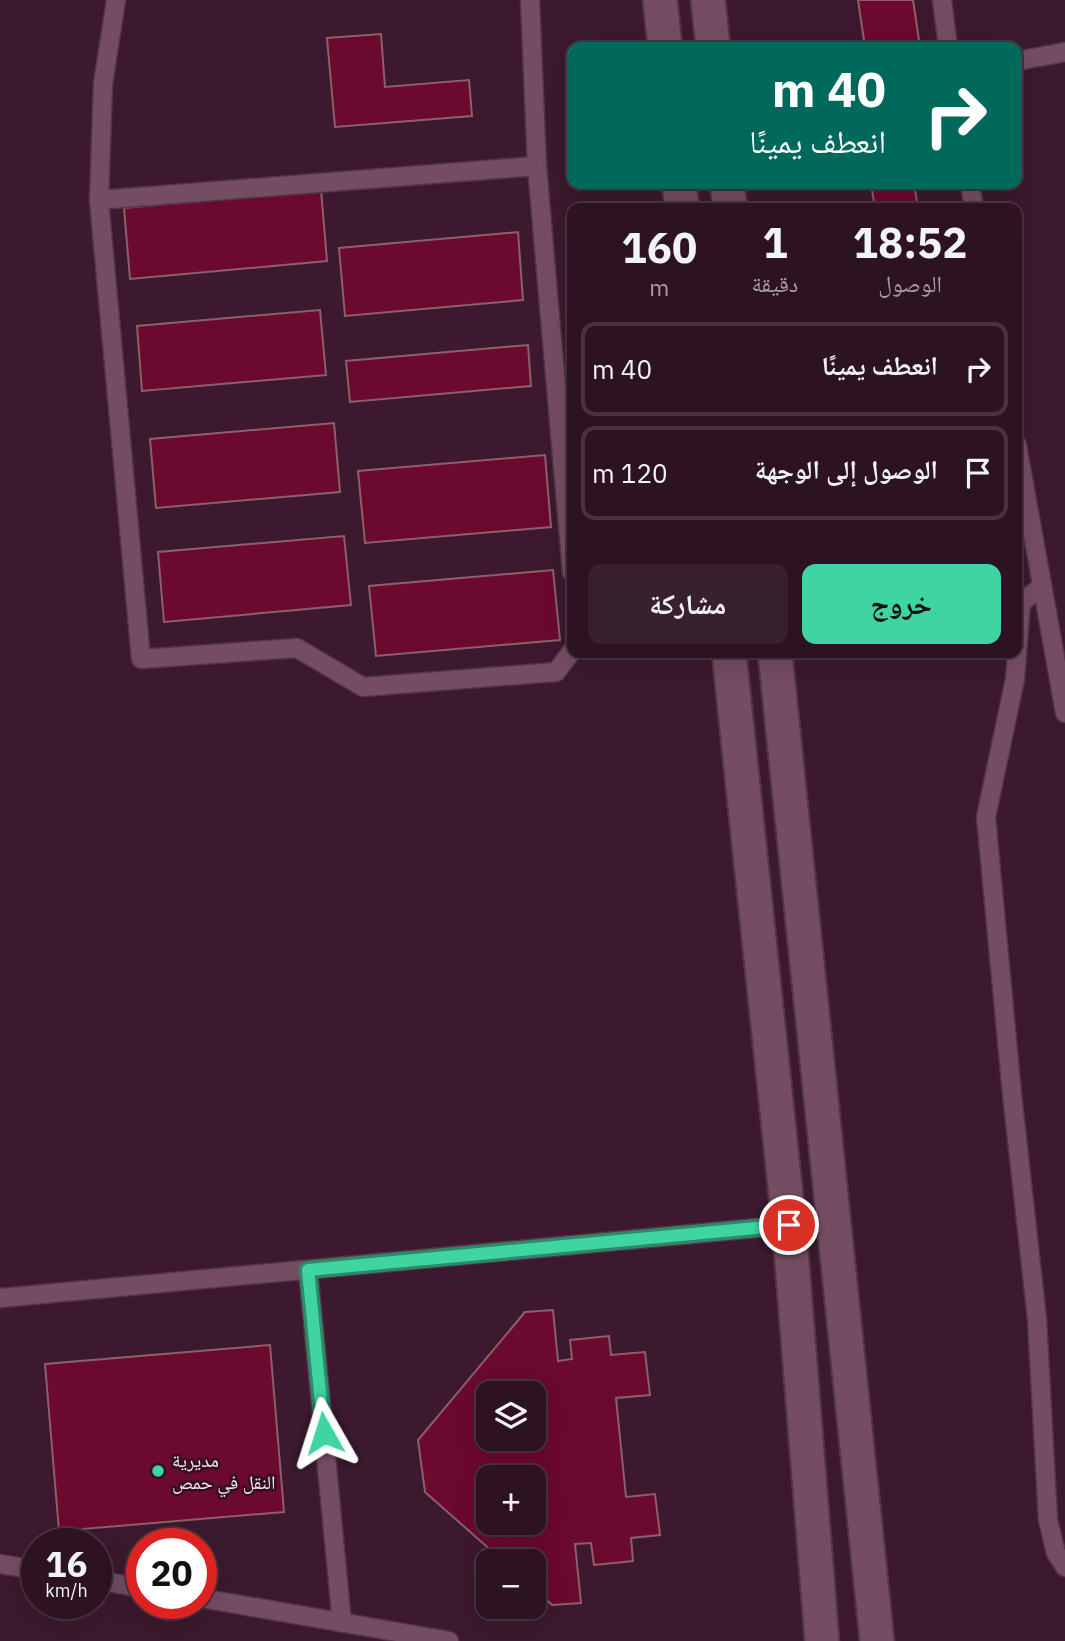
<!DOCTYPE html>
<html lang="ar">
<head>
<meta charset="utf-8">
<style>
	:root { --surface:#2d1322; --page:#39202f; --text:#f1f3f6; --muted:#a79ea5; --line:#483240; --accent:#40d4a2 }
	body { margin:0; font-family:"IBM Plex Sans","Noto Naskh Arabic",sans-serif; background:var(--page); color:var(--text); direction:rtl; height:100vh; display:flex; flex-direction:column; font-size:26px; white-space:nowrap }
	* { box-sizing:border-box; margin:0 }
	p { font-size:23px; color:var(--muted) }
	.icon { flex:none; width:38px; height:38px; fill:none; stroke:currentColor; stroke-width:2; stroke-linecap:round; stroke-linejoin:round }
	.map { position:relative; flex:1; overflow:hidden; direction:ltr }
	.sheet { position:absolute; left:567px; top:203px; width:455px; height:455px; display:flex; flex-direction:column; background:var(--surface); border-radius:14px; box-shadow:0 7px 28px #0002,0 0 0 2px var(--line); direction:rtl }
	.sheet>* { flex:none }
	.hud { position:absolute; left:567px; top:42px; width:455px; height:147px; border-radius:14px; box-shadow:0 7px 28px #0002,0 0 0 2px var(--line); direction:rtl; background:#00695c; color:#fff; overflow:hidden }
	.buttons { position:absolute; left:476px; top:1381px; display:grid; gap:14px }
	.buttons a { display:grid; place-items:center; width:70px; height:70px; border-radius:14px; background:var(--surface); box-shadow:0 7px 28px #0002,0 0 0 2px var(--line); font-size:35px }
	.speed { position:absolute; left:21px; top:1528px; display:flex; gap:14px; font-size:35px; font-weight:700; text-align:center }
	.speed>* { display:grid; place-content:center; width:91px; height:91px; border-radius:50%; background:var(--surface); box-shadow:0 7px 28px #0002,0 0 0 2px var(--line); line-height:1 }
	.speed small { font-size:18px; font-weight:400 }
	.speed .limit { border:10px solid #d22; background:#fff; color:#111 }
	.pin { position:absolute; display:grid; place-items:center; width:60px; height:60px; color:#fff; margin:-30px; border:4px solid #fff; border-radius:50%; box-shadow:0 2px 7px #0007 }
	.me { position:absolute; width:77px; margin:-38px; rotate:354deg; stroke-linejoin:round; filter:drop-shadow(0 0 5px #0008) }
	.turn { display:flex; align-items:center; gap:24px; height:147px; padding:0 21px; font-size:32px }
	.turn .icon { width:91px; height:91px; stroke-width:2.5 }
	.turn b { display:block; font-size:49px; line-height:60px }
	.eta { display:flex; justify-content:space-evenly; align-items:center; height:119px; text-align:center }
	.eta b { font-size:42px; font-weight:700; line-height:49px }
	.primary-button { display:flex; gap:14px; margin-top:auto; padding:14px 21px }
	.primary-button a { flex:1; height:80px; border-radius:14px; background:var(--accent); color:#111; font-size:28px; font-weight:700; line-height:80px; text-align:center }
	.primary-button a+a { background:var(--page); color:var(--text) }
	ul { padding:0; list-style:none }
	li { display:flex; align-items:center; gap:21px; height:94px; margin:0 14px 10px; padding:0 7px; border:4px solid var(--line); border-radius:14px }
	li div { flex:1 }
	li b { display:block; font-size:26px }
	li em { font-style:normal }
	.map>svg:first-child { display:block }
</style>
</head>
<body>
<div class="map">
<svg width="1065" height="1641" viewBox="0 0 1065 1641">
	<rect width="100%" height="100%" fill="#3c192e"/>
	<!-- building -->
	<path fill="#6b092f" stroke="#8e5f69" stroke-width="2" fill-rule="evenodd" d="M858 0H913L920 47H865Z
		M381 34 385 87 469 80 472 116 335 127 327 38Z
		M871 184H914L918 208H875Z
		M321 190 327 261 130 279 124 208Z
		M518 232 523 300 345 316 339 248Z
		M320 310 326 375 142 391 137 326Z
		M528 345 531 386 350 402 346 361Z
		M334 423 340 492 156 508 150 439Z
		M545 455 551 527 365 543 358 471Z
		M344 536 351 605 164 622 158 552Z
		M553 570 560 640 376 656 369 586Z
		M553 1310 558 1361 572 1359 570 1340 609 1336 611 1355 645 1352 650 1395 616 1398 626 1497 655 1494 660 1535 631 1538 633 1561 594 1565 591 1543 575 1544 581 1603 552 1605 534 1588V1561H503L425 1492 418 1440 525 1312ZM488 1393H534V1438H488ZM488 1477H534V1522H488Z
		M270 1345 284 1512 59 1531 45 1364Z"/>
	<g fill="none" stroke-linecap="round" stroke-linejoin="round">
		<defs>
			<path id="service" d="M116 0 103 84 99 200 141 659 297 648 363 687 556 672 572 651
				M530 0 537 166 572 572
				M942 0 948 47
				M1017 61 1065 52
				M970 184 974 208
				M99 200 537 166
				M1017 445 1065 713
				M1042 586 1021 603 1015 679 986 817 1012 1094 1037 1319 1048 1520 1056 1553 1065 1567
				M308 1270 342 1623
				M0 1298 789 1225
				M0 1564 37 1570
				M96 1580 142 1588
				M201 1598 449 1641"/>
			<path id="minor" d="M660 0 665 47
				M708 0 713 47
				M679 184 682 208
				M727 184 730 208
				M729 653 789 1225 822 1641
				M775 653 877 1641"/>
		</defs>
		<!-- service casing -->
		<use href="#service" stroke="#523546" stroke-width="21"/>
		<!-- minor casing -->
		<use href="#minor" stroke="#523546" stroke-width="37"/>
		<!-- service -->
		<use href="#service" stroke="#754d63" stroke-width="18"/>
		<!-- minor -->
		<use href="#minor" stroke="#754d63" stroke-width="33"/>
	</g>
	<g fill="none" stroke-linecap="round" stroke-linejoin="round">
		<defs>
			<path id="route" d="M324 1433 308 1270 789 1225"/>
		</defs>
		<!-- route casing -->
		<use href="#route" stroke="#2a8a69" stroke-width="18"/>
		<!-- route -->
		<use href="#route" stroke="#40d4a2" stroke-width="12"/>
	</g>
	<!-- markers -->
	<circle fill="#40d4a2" stroke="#321024" stroke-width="2.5" cx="158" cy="1471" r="7"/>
	<g text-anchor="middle" stroke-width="5" stroke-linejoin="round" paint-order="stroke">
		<!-- poi labels -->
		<g font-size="19" fill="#fee5f1" stroke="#321024" text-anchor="start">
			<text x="172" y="1467">مديرية<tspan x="172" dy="22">النقل في حمص</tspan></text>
		</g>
	</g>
</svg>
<div class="buttons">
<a><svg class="icon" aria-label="layers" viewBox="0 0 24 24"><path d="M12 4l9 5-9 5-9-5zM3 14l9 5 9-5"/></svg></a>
<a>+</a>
<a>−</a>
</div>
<div class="speed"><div>16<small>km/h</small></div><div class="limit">20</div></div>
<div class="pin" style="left:789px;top:1225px;background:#d93025"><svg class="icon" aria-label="arrive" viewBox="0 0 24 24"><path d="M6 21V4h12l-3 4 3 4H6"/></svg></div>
<svg class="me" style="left:324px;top:1433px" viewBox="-20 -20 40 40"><path d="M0-17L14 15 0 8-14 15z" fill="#40d4a2" stroke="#fff" stroke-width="4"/></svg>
<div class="hud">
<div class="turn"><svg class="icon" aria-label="right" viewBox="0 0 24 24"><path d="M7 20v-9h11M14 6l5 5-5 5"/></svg><div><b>40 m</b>انعطف يمينًا</div></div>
</div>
<section class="sheet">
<div class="eta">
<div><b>18:52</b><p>الوصول</p></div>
<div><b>1</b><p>دقيقة</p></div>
<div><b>160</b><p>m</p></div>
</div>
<ul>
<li><svg class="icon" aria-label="right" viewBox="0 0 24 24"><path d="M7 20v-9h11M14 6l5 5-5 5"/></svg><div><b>انعطف يمينًا</b></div><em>40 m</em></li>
<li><svg class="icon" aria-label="arrive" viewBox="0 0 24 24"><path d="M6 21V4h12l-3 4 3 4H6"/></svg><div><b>الوصول إلى الوجهة</b></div><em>120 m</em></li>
</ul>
<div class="primary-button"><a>خروج</a><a>مشاركة</a></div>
</section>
</div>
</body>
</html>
